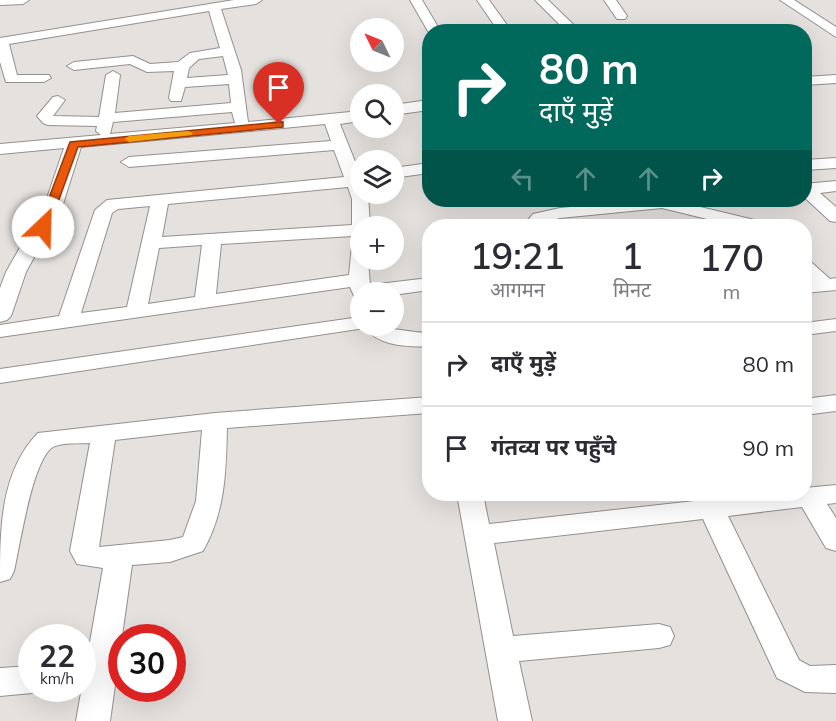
<!DOCTYPE html>
<html lang="hi">
<head>
<meta charset="utf-8">
<style>
	:root { --surface:#fff; --page:#f7f7f7; --text:#2b2b33; --muted:#7c7c81; --line:#e1e1e2 }
	body { margin:0; font-family:Mulish,"Noto Sans Devanagari",sans-serif; background:var(--page); color:var(--text); height:100vh; display:flex; flex-direction:column; font-size:22px; white-space:nowrap }
	* { box-sizing:border-box; margin:0 }
	p { font-size:20px; color:var(--muted) }
	.icon { flex:none; width:33px; height:33px; fill:none; stroke:currentColor; stroke-width:2; stroke-linecap:round; stroke-linejoin:round }
	.map { position:relative; flex:1; overflow:hidden }
	.side { position:absolute; left:422px; top:219px; width:390px; height:282px; display:flex; flex-direction:column; background:var(--surface); border-radius:24px; box-shadow:0 6px 24px #0002 }
	.side>* { flex:none }
	.guide { position:absolute; left:422px; top:24px; width:390px; height:183px; border-radius:24px; box-shadow:0 6px 24px #0002; background:#00695c; color:#fff; overflow:hidden }
	.needle { width:39px; rotate:313deg }
	.fabs { position:absolute; left:350px; top:18px; display:grid; gap:12px }
	.fabs a { display:grid; place-items:center; width:54px; height:54px; border-radius:50%; background:var(--surface); box-shadow:0 6px 24px #0002; font-size:30px }
	.speed { position:absolute; left:18px; top:624px; display:flex; gap:12px; font-size:30px; font-weight:700; text-align:center }
	.speed>* { display:grid; place-content:center; width:78px; height:78px; border-radius:50%; background:var(--surface); box-shadow:0 6px 24px #0002; line-height:1 }
	.speed small { font-size:15px; font-weight:400 }
	.speed .limit { border:9px solid #d22; background:#fff; color:#111 }
	.pin { position:absolute; display:grid; place-items:center; width:51px; height:51px; color:#fff; margin:-62px -26px; border-radius:50% 50% 50% 0; rotate:-45deg; box-shadow:0 0 6px #0007 }
	.pin .icon { rotate:45deg }
	.me { position:absolute; width:66px; margin:-33px; rotate:24deg; stroke-linejoin:round; filter:drop-shadow(0 0 4px #0008) }
	.turn { display:flex; align-items:center; gap:21px; height:126px; padding:0 18px; font-size:27px }
	.turn .icon { width:78px; height:78px; stroke-width:2.5 }
	.turn b { display:block; font-size:42px; line-height:51px }
	.lanes { display:flex; align-items:center; height:57px; padding:0 18px; background:#0003; justify-content:center; gap:30px; direction:ltr }
	.lanes .off { opacity:.35 }
	.eta { display:flex; justify-content:space-evenly; align-items:center; height:102px; text-align:center }
	.eta b { font-size:36px; font-weight:600; line-height:42px }
	ul { padding:0; list-style:none }
	li { display:flex; align-items:center; gap:18px; height:84px; padding:0 18px; border-top:2px solid var(--line) }
	li div { flex:1 }
	li b { display:block; font-size:22px }
	li em { font-style:normal }
	.map>svg:first-child { display:block }
</style>
</head>
<body>
<div class="map">
<svg width="836" height="721" viewBox="0 0 836 721">
	<rect width="100%" height="100%" fill="#e5e1de"/>
	<g fill="none" stroke-linecap="round" stroke-linejoin="round">
		<defs>
			<path id="minor" d="M0 0H29L23 4 0 5Z
				M234 0H262L256 4 221 9 241 70 248 122 360 111V121L340 124 360 174V194H368L370 226H360V260H368L370 285 429 278V290L393 295V292H360V298L354 296 350 287 0 337V325L59 316 95 210 107 200 344 177 334 150 129 167 121 162 129 157 331 141 325 124 81 147 63 204 26 272 11 316 7 320 0 322V288L6 272 45 204 64 148 0 154V144L101 135 96 131 97 126 48 125 43 123 37 116 53 97 58 96 65 100 53 116 99 117 106 75 113 71 120 75 115 113 231 103 229 84 185 87 181 101H171L169 98 174 71 147 72 130 64 74 70 67 66 74 62 133 56 150 64 178 62 190 53 220 48 209 11 9 44 17 75H49L51 78 44 82H6L0 62V38ZM223 56 228 75 187 78 189 68 199 59ZM232 112 235 123 110 134 113 122ZM348 187 352 199V225L162 237 168 204ZM150 206 127 307 81 313 112 213 118 209ZM353 236 349 275 216 294 221 244ZM202 245 195 297 148 304 159 248Z
				M410 0H422L441 32 429 33Z
				M477 0H489L512 32H499Z
				M535 0H548L581 32H567Z
				M604 0H616L627 16 625 19H617Z
				M780 0H794L836 27V37Z
				M836 75V83L804 85V77Z
				M429 100V110L393 115V105Z
				M836 158V168L804 170V160Z
				M429 163V173L393 178V168Z
				M836 181V191L820 193 836 207V222L830 221 804 197V184Z
				M642 200H671L763 222 765 226H736L662 208 560 218 545 222 542 226H523L533 214 560 208Z
				M804 260 811 262 830 279 836 278V290L804 293V281L808 280 804 277Z
				M360 317V326C385 326 404 332 429 333V347C407 346 380 347 365 328L0 383V369Z
				M836 319V331L804 335V323Z
				M836 395V411L804 415V399Z
				M429 397V413L227 428C226 473 225 512 203 551L170 562 132 565 110 721H76L103 568 77 564 70 551 90 443C80 444 62 442 53 447 32 460 20 546 14 571L10 579 0 582C0 530 0 472 38 433L215 413ZM202 430 196 501 183 537 170 540 99 547 115 440Z
				M836 485V503L827 504 836 518V551L826 548 802 507 728 516 799 660 810 666 836 665V693L805 692 777 678 703 519 494 543 513 636 659 624 670 627 674 636 670 645 659 648 519 661 532 721H498L457 494H483L489 524 757 494H804V488Z
				M32 666V688L43 689 32 693 0 696V668Z"/>
		</defs>
		<!-- minor casing -->
		<use href="#minor" stroke="#94908e" stroke-width="2"/>
		<!-- minor -->
		<use href="#minor" fill="#fff" fill-rule="evenodd"/>
	</g>
	<!-- route -->
	<path fill="#ea580c" stroke="#983908" stroke-width="1.5" d="M279 122H283V127L78 147 49 227 43 231 38 227 70 142Z"/>
	<!-- slow -->
	<path fill="#f59e0b" d="M188 131 193 133 191 135 129 142 124 139 129 136Z"/>
</svg>
<div class="fabs">
<a><svg class="needle" viewBox="-14 -14 28 28"><path d="M0-13l5 13h-10z" fill="#e53935"/><path d="M0 13l5-13h-10z" fill="#7c7c81"/></svg></a>
<a><svg class="icon" aria-label="search" viewBox="0 0 24 24"><circle cx="10" cy="10" r="6"/><path d="M15 15l6 6"/></svg></a>
<a><svg class="icon" aria-label="layers" viewBox="0 0 24 24"><path d="M12 4l9 5-9 5-9-5zM3 14l9 5 9-5"/></svg></a>
<a>+</a>
<a>−</a>
</div>
<div class="speed"><div>22<small>km/h</small></div><div class="limit">30</div></div>
<div class="pin" style="left:279px;top:124px;background:#d93025"><svg class="icon" aria-label="arrive" viewBox="0 0 24 24"><path d="M6 21V4h12l-3 4 3 4H6"/></svg></div>
<svg class="me" style="left:43px;top:227px" viewBox="-20 -20 40 40"><circle r="19" fill="#fff"/><path d="M0-13L10 11 0 6-10 11z" fill="#ea580c"/></svg>
<div class="guide">
<div class="turn"><svg class="icon" aria-label="right" viewBox="0 0 24 24"><path d="M7 20v-9h11M14 6l5 5-5 5"/></svg><div><b>80 m</b>दाएँ मुड़ें</div></div>
<div class="lanes"><svg class="icon off" aria-label="left" viewBox="0 0 24 24"><path d="M17 20v-9H6M10 6l-5 5 5 5"/></svg><svg class="icon off" aria-label="ahead" viewBox="0 0 24 24"><path d="M12 20V5M6 11l6-6 6 6"/></svg><svg class="icon off" aria-label="ahead" viewBox="0 0 24 24"><path d="M12 20V5M6 11l6-6 6 6"/></svg><svg class="icon" aria-label="right" viewBox="0 0 24 24"><path d="M7 20v-9h11M14 6l5 5-5 5"/></svg></div>
</div>
<section class="side">
<div class="eta">
<div><b>19:21</b><p>आगमन</p></div>
<div><b>1</b><p>मिनट</p></div>
<div><b>170</b><p>m</p></div>
</div>
<ul>
<li><svg class="icon" aria-label="right" viewBox="0 0 24 24"><path d="M7 20v-9h11M14 6l5 5-5 5"/></svg><div><b>दाएँ मुड़ें</b></div><em>80 m</em></li>
<li><svg class="icon" aria-label="arrive" viewBox="0 0 24 24"><path d="M6 21V4h12l-3 4 3 4H6"/></svg><div><b>गंतव्य पर पहुँचे</b></div><em>90 m</em></li>
</ul>
</section>
</div>
</body>
</html>
